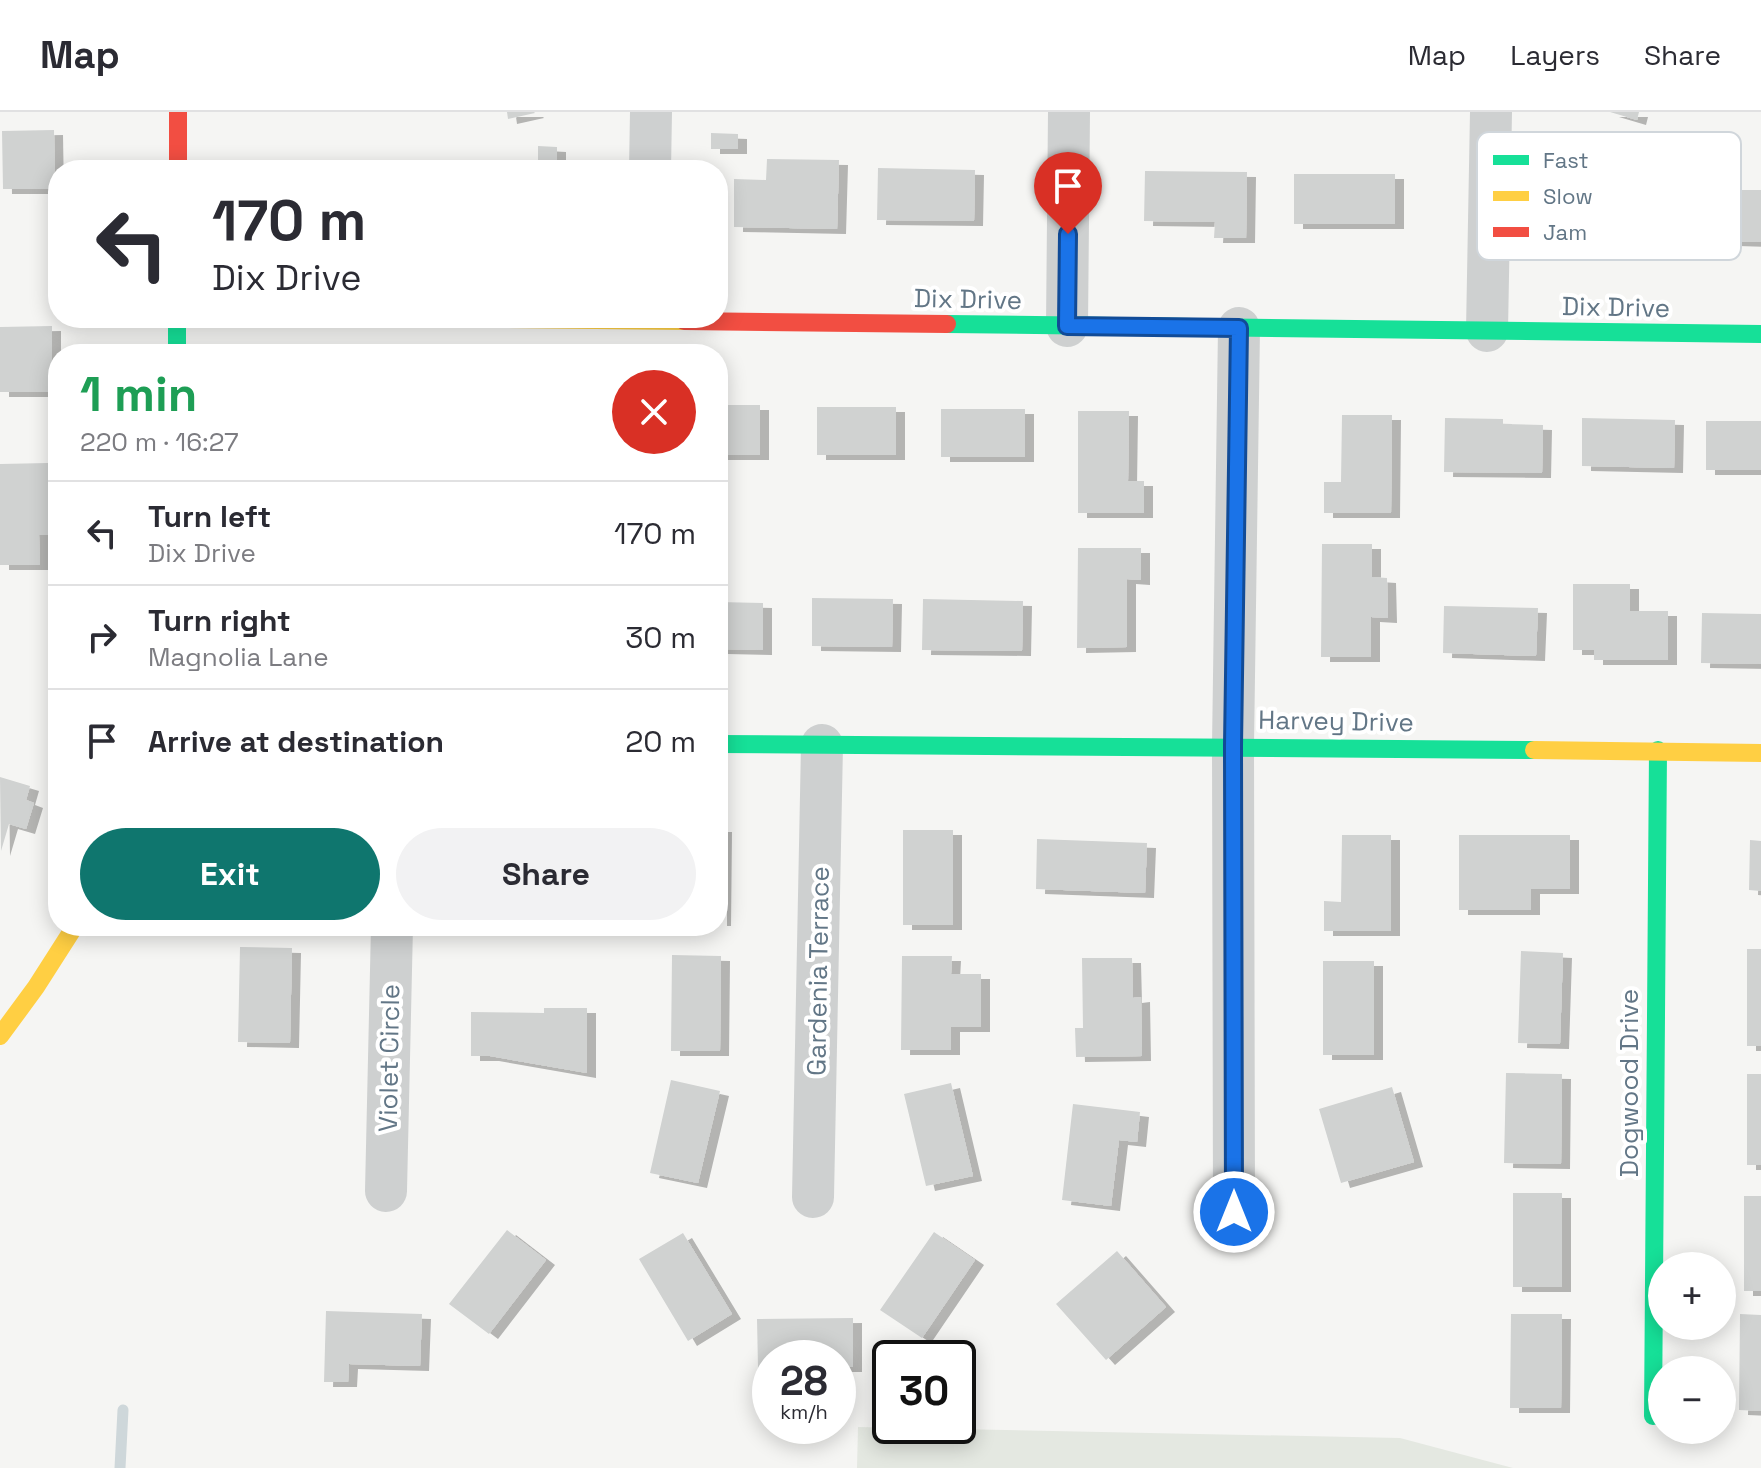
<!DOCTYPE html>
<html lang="en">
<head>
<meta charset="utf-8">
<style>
	:root { --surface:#fff; --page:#f2f2f3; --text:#2b2b33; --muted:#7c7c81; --line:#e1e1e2; --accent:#0f766e }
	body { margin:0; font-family:"Space Grotesk",sans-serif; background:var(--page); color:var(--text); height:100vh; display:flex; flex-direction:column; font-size:30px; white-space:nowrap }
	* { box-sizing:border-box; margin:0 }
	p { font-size:26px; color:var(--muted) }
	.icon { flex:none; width:44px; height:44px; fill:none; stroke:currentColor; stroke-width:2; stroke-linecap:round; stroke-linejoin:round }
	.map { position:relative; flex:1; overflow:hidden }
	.sheet { position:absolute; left:48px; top:232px; width:680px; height:592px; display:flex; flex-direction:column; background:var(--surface); border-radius:32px; box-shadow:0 4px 20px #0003 }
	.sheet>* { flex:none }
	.banner { position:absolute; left:48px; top:48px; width:680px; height:168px; border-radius:32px; box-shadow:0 4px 20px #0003; background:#fff; color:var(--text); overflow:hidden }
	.fabs { position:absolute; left:1648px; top:1140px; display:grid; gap:16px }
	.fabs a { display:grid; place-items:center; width:88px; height:88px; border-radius:50%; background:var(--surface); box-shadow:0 4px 20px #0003; font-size:40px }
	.speed { position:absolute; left:752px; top:1228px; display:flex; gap:16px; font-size:40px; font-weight:700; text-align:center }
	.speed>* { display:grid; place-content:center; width:104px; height:104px; border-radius:50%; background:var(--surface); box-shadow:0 4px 20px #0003; line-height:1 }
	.speed small { font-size:20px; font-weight:400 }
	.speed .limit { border:4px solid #111; border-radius:12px; background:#fff; color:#111 }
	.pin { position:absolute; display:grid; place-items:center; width:68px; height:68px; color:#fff; margin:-82px -34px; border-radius:50% 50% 50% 0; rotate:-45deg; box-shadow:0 0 8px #0007 }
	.pin .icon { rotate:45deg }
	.me { position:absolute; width:88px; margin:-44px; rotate:0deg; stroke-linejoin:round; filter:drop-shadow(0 0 6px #0008) }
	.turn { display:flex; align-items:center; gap:28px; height:168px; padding:0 32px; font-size:36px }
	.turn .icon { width:104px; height:104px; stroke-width:2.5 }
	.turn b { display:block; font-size:56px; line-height:68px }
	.round { display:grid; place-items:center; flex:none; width:84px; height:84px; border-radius:42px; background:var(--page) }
	.overview { display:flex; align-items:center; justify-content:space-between; height:136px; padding:0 32px }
	h1 { font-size:48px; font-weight:700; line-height:60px; color:#1e9e55 }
	.primary-button { display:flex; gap:16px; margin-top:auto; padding:16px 32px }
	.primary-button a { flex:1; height:92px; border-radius:48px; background:var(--accent); color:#fff; font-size:32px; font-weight:700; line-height:92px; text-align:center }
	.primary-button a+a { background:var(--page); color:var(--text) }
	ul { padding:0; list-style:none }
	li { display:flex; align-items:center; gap:24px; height:104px; padding:0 32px; border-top:2px solid var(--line) }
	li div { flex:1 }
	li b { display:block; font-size:30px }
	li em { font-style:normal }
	header { display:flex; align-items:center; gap:48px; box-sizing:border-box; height:112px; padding:0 40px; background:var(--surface); border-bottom:2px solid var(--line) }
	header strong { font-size:38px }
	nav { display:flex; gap:44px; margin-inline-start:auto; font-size:28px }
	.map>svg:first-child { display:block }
</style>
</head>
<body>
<header>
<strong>Map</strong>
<nav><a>Map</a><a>Layers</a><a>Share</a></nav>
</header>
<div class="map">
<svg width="1761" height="1356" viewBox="0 0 1761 1356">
	<defs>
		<filter id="shadow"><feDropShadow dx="9" dy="5" stdDeviation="0" flood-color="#0004"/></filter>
	</defs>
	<rect width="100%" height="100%" fill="#f5f5f3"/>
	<!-- green -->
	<path fill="#e4e8e1" d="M858 1315 1400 1326 1513 1356H857Z"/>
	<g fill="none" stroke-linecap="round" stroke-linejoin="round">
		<!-- stream -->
		<path stroke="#ced7da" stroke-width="11" d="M120 1356 123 1298"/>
	</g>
	<!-- building -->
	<path fill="#d0d2d1" filter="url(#shadow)" d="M507 0H534L535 1 508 7Z
		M1610 0H1639L1637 8Z
		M54 18 55 77H3L2 19Z
		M711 21 738 22V37H711Z
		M538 34 557 35V53H538Z
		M767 47 839 48 837 117 734 115V67L766 68Z
		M878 56 975 58 974 109 877 108Z
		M1145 59 1247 60 1246 126H1214L1215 110 1144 109Z
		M1294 62H1395V112H1294Z
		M1729 78H1761V130L1729 129Z
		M52 214V280H0V215Z
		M718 293H760V343H718Z
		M817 295H896V343H817Z
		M941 297H1025V345H941Z
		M1078 299H1129L1128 369H1144V401H1078Z
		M1342 303H1392L1391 401H1324V370H1341Z
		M1445 306 1503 307V312L1543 313 1542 361 1444 360Z
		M1582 306 1675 308 1674 356 1582 354Z
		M1706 309H1761V358H1706Z
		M48 351V423H39L40 453H0V352Z
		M1322 432H1372V465L1387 466 1388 506 1371 505V545H1321Z
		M1078 436H1141V468L1127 467V535L1077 536Z
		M1573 472H1630V499H1668V548H1594V538H1573Z
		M812 486 893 487 892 535 812 534Z
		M923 487 1023 489 1022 539 922 538Z
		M718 490 763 491V538L718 537Z
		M1444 494 1538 496 1536 544 1443 541Z
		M1702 501 1761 502V552L1701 551Z
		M0 665 30 674 26 688 34 691 26 717 9 712 1 739Z
		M718 715H723L722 809H718Z
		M903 718H953V813H903Z
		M1342 723H1391V819H1324V789L1341 790Z
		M1459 723H1570V777H1531V798H1459Z
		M1037 727 1147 731 1145 781 1036 777Z
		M1750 728 1761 729V779L1749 778Z
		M240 835 292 836 290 931 238 930Z
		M1747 837H1761V934H1747Z
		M1521 839 1563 841 1560 932 1518 931Z
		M672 843 721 844 720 939H671Z
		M902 844H952L951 862H981V915H951V938H901Z
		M1082 846H1132L1133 886 1141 885 1142 944 1076 945 1075 916H1083Z
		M1323 849H1374V943H1323Z
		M544 896H587V961L490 944H471V900L544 901Z
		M1506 961 1562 962 1561 1052 1504 1051Z
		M1747 962H1761V1053H1747Z
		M671 968 720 979 698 1071 650 1061Z
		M951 971 973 1064 926 1074 904 982Z
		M1392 975 1414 1050 1341 1071 1319 997Z
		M1073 992 1140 1000 1137 1030 1119 1028 1111 1094 1062 1088Z
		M1513 1081H1562V1175H1513Z
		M1744 1084H1761V1179H1744Z
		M507 1118 546 1148 489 1222 449 1192Z
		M934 1120 975 1148 922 1226 880 1198Z
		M683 1121 732 1202 688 1229 639 1147Z
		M1117 1139 1166 1195 1106 1248 1056 1192Z
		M326 1199 422 1202 420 1254 349 1252 348 1270H324Z
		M1511 1202H1562L1561 1296H1510Z
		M1740 1202 1761 1203V1299L1739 1298Z
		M853 1206V1255H838V1246H770V1256H758L757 1207Z"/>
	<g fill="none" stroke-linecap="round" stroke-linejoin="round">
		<!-- street -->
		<path stroke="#ced0d0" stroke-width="42" d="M650 58 651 0
			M1067 214 1069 0
			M1487 219 1491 0
			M386 1079 392 814
			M813 1085 822 633
			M1234 1100 1233 634 1239 216"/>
		<!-- fast -->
		<path stroke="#16e098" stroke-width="18" d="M177 206V242
			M947 212 1761 222
			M718 632 1534 638
			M1653 1304 1658 638"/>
		<!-- slow -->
		<path stroke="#ffcf43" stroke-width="18" d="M415 206 684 209
			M1534 638 1761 641
			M0 924 36 875 75 814"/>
		<!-- jam -->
		<path stroke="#f24e42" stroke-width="18" d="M178 0V58
			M684 209 947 212"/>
	</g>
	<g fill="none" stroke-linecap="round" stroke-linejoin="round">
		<defs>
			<path id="route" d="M1068 122 1067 214 1239 216 1233 634 1234 1100"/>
		</defs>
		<!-- route casing -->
		<use href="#route" stroke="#114b97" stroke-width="20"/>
		<!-- route -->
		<use href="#route" stroke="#1a73e8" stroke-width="14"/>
	</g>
	<g text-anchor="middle" stroke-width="8" stroke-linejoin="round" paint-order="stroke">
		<!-- street labels -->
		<g font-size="26" fill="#627686" stroke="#fff">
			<text transform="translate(968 187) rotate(1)" y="9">Dix Drive</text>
			<text transform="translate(1616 195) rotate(1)" y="9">Dix Drive</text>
			<text transform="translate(1336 609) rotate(1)" y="9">Harvey Drive</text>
			<text transform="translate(818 859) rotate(-89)" y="9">Gardenia Terrace</text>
			<text transform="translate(389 946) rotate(-89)" y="9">Violet Circle</text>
			<text transform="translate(1629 971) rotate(-90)" y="9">Dogwood Drive</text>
		</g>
	</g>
	<!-- legend -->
	<rect x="1477" y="20" width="264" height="128" rx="12" fill="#fff" stroke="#d0d6db" stroke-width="2"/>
	<rect x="1493" y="43" width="36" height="10" fill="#16e098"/>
	<rect x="1493" y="79" width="36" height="10" fill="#ffcf43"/>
	<rect x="1493" y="115" width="36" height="10" fill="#f24e42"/>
	<g font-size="22" fill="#627686">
		<text x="1543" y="56">Fast</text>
		<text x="1543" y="92">Slow</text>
		<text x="1543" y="128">Jam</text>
	</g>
</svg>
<div class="fabs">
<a>+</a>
<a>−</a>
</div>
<div class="speed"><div>28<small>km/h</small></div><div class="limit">30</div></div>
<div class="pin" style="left:1068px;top:122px;background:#d93025"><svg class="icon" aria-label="arrive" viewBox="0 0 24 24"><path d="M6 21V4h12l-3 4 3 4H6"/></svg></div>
<svg class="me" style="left:1234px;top:1100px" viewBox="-20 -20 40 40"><circle r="17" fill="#1a73e8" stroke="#fff" stroke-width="3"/><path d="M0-11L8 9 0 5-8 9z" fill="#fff"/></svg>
<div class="banner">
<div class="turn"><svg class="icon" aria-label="left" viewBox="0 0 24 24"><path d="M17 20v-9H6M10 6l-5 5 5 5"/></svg><div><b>170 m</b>Dix Drive</div></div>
</div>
<section class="sheet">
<div class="overview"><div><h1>1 min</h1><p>220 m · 16:27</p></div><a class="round" style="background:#d93025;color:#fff"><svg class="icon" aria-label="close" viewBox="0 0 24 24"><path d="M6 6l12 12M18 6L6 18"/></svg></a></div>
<ul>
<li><svg class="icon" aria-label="left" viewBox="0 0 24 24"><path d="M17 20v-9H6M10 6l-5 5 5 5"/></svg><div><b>Turn left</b><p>Dix Drive</p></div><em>170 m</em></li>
<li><svg class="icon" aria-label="right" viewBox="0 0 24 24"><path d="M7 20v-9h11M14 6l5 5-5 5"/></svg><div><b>Turn right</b><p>Magnolia Lane</p></div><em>30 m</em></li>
<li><svg class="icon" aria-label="arrive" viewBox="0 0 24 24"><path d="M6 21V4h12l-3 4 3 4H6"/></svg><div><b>Arrive at destination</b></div><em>20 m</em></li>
</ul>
<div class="primary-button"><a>Exit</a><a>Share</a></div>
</section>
</div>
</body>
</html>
